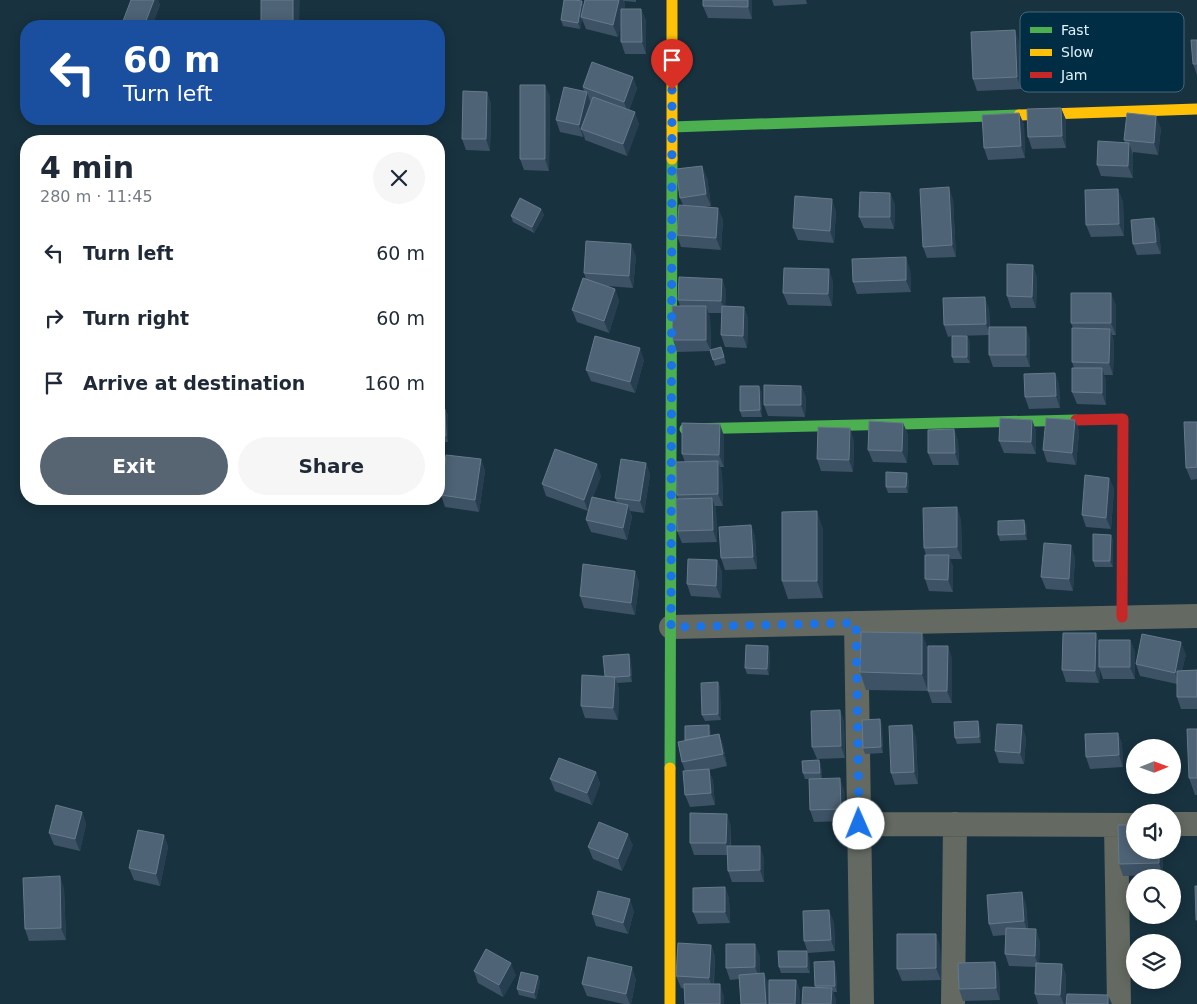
<!DOCTYPE html>
<html lang="en">
<head>
<meta charset="utf-8">
<style>
	:root { --surface:#fff; --page:#f6f6f7; --text:#1f2937; --muted:#747a83; --accent:#576572 }
	body { margin:0; font-family:"DejaVu Sans",sans-serif; background:var(--page); color:var(--text); height:100vh; display:flex; flex-direction:column; font-size:19px; white-space:nowrap }
	* { box-sizing:border-box; margin:0 }
	p { font-size:16px; color:var(--muted) }
	.icon { flex:none; width:28px; height:28px; fill:none; stroke:currentColor; stroke-width:2; stroke-linecap:round; stroke-linejoin:round }
	.map { position:relative; flex:1; overflow:hidden }
	.side { position:absolute; left:20px; top:135px; width:425px; height:370px; display:flex; flex-direction:column; background:var(--surface); border-radius:20px; box-shadow:0 2px 12px #0003 }
	.side>* { flex:none }
	.top-card { position:absolute; left:20px; top:20px; width:425px; height:105px; border-radius:20px; box-shadow:0 2px 12px #0003; background:#1a4fa0; color:#fff; overflow:hidden }
	.needle { width:32px; rotate:89deg }
	.fabs { position:absolute; left:1126px; top:739px; display:grid; gap:10px }
	.fabs a { display:grid; place-items:center; width:55px; height:55px; border-radius:50%; background:var(--surface); box-shadow:0 2px 12px #0003; font-size:25px }
	.pin { position:absolute; display:grid; place-items:center; width:42px; height:42px; color:#fff; margin:-51px -21px; border-radius:50% 50% 50% 0; rotate:-45deg; box-shadow:0 0 5px #0007 }
	.pin .icon { rotate:45deg }
	.me { position:absolute; width:55px; margin:-28px; rotate:359deg; stroke-linejoin:round; filter:drop-shadow(0 0 4px #0008) }
	.turn { display:flex; align-items:center; gap:18px; height:105px; padding:0 20px; font-size:22px }
	.turn .icon { width:65px; height:65px; stroke-width:2.5 }
	.turn b { display:block; font-size:35px; line-height:42px }
	.round { display:grid; place-items:center; flex:none; width:52px; height:52px; border-radius:26px; background:var(--page) }
	.headline { display:flex; align-items:center; justify-content:space-between; height:85px; padding:0 20px }
	h1 { font-size:30px; font-weight:700; line-height:38px }
	.cta { display:flex; gap:10px; margin-top:auto; padding:10px 20px }
	.cta a { flex:1; height:58px; border-radius:30px; background:var(--accent); color:#fff; font-size:20px; font-weight:700; line-height:58px; text-align:center }
	.cta a+a { background:var(--page); color:var(--text) }
	ul { padding:0; list-style:none }
	li { display:flex; align-items:center; gap:15px; height:65px; padding:0 20px }
	li div { flex:1 }
	li b { display:block; font-size:19px }
	li em { font-style:normal }
	.map>svg:first-child { display:block }
</style>
</head>
<body>
<div class="map">
<svg width="1197" height="1004" viewBox="0 0 1197 1004">
	<rect width="100%" height="100%" fill="#18323f"/>
	<g fill="none" stroke-linecap="round" stroke-linejoin="round">
		<!-- street -->
		<path stroke="#646a62" stroke-width="24" d="M856 623 862 1004
			M671 627 1197 616
			M859 824 1135 825
			M1172 824H1197
			M1116 825 1119 1004
			M953 1004 955 824"/>
		<!-- fast -->
		<path stroke="#4caf50" stroke-width="11" d="M672 127 1019 115
			M685 429 1076 420
			M670 768 672 159"/>
		<!-- slow -->
		<path stroke="#ffc107" stroke-width="11" d="M1019 115 1197 109
			M672 159V0
			M670 1004V768"/>
		<!-- jam -->
		<path stroke="#c62828" stroke-width="11" d="M1076 420 1123 419 1122 617"/>
	</g>
	<!-- wall -->
	<path fill="#3d5265" d="M131 0H158L160 5 152 26H125L123 21Z
		M585 0H636V2L624 1 625 5 624 9H641L646 21V54H625L621 42V23L618 37 586 29 582 19 580 29 563 26 561 20 582 1 584 6Z
		M703 0H752V19L708 18 703 6Z
		M772 0H806L807 4 774 6Z
		M1151 25 1155 37 1160 80 1128 84 1123 72Z
		M1062 38 1066 49 1064 82 1030 80 1025 68Z
		M1197 40V75L1193 64Z
		M1019 42 1021 89 977 91 973 79Z
		M633 77 637 89 629 110 639 124 627 156 585 140 584 135 583 137 560 132 556 120 584 92 583 87Z
		M487 92 491 104 490 151 466 150 462 139Z
		M550 96 549 171 524 170 520 159Z
		M1061 108 1066 120V148L1032 149 1028 137Z
		M1019 113 1024 125 1025 158 988 160 984 148Z
		M1161 128 1158 155 1133 152V178L1101 176 1097 165 1125 142 1124 140Z
		M707 177 711 206 705 207 723 219 721 250 681 247 677 235 683 205 680 198Z
		M890 193 895 205 894 229 864 228 859 217Z
		M953 199 956 257 927 258 923 247Z
		M1123 201 1124 236 1091 237 1086 225Z
		M541 209 544 215 534 233 513 222 511 216Z
		M836 211 834 243 798 240 793 228Z
		M1154 218 1159 230 1161 254 1137 255 1133 244Z
		M636 256 633 288 607 286 615 289 619 301 609 333 577 322 572 310 586 279 584 273Z
		M910 269 911 292 857 294 853 282Z
		M1037 277 1036 308H1011L1007 296Z
		M722 279 726 291 725 306 744 307 748 319 747 348 725 347 721 335 722 313H708L710 317 711 350 721 347 726 363 715 366 711 351 677 352 673 340 680 306 678 300Z
		M833 281 832 306 788 305 783 293Z
		M1116 305V335H1112L1114 341 1113 375H1104L1106 380V405L1077 404 1072 392 1074 368 1072 362 1073 328 1071 323Z
		M989 309 990 327 1030 339V367H993L989 355V335L956 336H967L970 342V363H954L952 357V336L948 337 944 325Z
		M644 360 635 393 591 381 586 370Z
		M1055 373 1059 385 1060 408 1029 409 1025 397Z
		M801 386 806 398 805 417 768 416 764 405Z
		M762 392V417H742L740 411Z
		M439 409H445L448 415V442H439Z
		M1032 420 1036 431V454L1004 453 999 441Z
		M1075 420 1079 432 1076 465 1047 462 1043 450Z
		M1197 422V479L1191 480 1186 468Z
		M903 423 908 435 907 463 873 462 868 450Z
		M954 429 958 441 959 465H933L928 453Z
		M724 436V467H720L722 473 723 506H715L716 510 717 542 682 543 677 531 678 499 677 495 685 462 682 454Z
		M854 440 853 472 821 471 817 459Z
		M481 459 485 471 479 512 445 507 441 495Z
		M646 463 650 475 644 513 630 511 632 517 627 540 591 532 586 520 588 511 546 496 542 484 601 476 593 497 617 502 615 498Z
		M1109 478 1114 489 1111 529 1086 527 1082 515Z
		M909 479 908 493H888L886 487Z
		M961 519 962 559H950L953 567V592L929 591 925 579 926 555 924 548Z
		M751 525 755 537 757 569 725 570 721 558Z
		M1027 526V540L1000 541 998 535Z
		M823 529V598L788 599 782 581Z
		M1111 535 1113 541V567H1095L1093 561Z
		M1075 557 1073 591 1046 589 1041 577Z
		M717 560 722 572 721 598 691 596 687 584Z
		M635 571 639 583 635 615 584 608 580 596Z
		M1130 640 1135 652V679H1103L1100 670 1099 683 1066 682 1062 670 1099 641Z
		M928 649 952 658V703H932L928 691 866 690 860 672Z
		M770 652 769 675 747 674 745 668Z
		M629 654 631 661 632 682 617 683 619 689 618 720 585 718 581 706 605 676Z
		M1186 654 1182 670H1197V709H1181L1177 697V684L1140 676 1136 664Z
		M718 682 720 688 721 720 705 721 702 715Z
		M840 710 844 722 845 758 817 759 812 747Z
		M880 719 882 725 883 753 865 754 863 748Z
		M980 727 981 743 957 744 955 738Z
		M1197 729V795H1195L1189 778Z
		M711 731V735L719 734 723 745 727 766 709 770 713 781 715 805 690 807 685 795V771L682 762 685 740Z
		M1118 733 1122 745 1123 767 1090 769 1086 757Z
		M916 737 918 784 895 785 891 773Z
		M1026 737 1024 764 999 763 995 751Z
		M819 760 821 766 822 779 844 790 846 821 814 822 810 810 809 779H805L803 773Z
		M596 772 600 784 592 805 555 791 550 779Z
		M82 812 86 824 80 851 54 845 49 833Z
		M731 826V846L764 858V882H732L728 871 727 855H694L690 843Z
		M164 835 168 847 160 886 134 880 129 868Z
		M633 845 622 871 593 859 588 847Z
		M1163 850V875L1123 876 1119 864Z
		M725 887 729 899 730 923 698 924 693 912Z
		M64 888 66 940 29 941 25 929Z
		M1026 904 1028 929 1040 941 1039 963 1062 964 1066 976 1065 1004H1038L1035 994 1036 967 1009 966 1005 954 1006 935 993 936 989 924Z
		M634 911 628 934 596 926 592 914Z
		M834 922 835 951 808 953 804 941Z
		M711 945 715 956 714 984 724 996 681 988 676 976Z
		M940 946 941 980 902 981 897 969Z
		M760 956V973L769 984 796 980 800 992V1004H741L739 979 730 980 726 968Z
		M809 957 810 973H781L779 967Z
		M995 962 999 974 1000 1000 963 1001 959 989Z
		M836 967 837 992H833L836 1000 816 988 815 986Z
		M474 971 516 975 503 997 478 983Z
		M538 976 540 982 536 999 519 995 517 989Z
		M636 979 631 1004H624L587 996 582 984Z"/>
	<!-- shaded-wall -->
	<path fill="#263e4f" d="M154 0H158L160 5 152 26H144Z
		M293 0H300L299 26H293Z
		M619 0H623L625 5 618 37 613 25Z
		M748 0H752V19L748 7Z
		M582 1 584 7 581 17 582 19 580 29 578 23Z
		M641 9 646 21V54L642 42Z
		M1151 25 1155 37 1160 80 1156 68Z
		M1015 30 1019 42 1021 89 1017 77Z
		M1062 38 1066 49 1064 82 1060 70Z
		M633 77 637 89 628 114 624 102Z
		M545 85 550 96 549 171 545 159Z
		M487 92 491 104 490 151 486 139Z
		M587 92 591 104 581 129 584 135 583 137 579 125Z
		M1061 108 1066 120V148L1062 136Z
		M635 112 639 124 627 156 623 144Z
		M1019 113 1024 125 1025 158 1021 146Z
		M1156 116 1161 128 1158 155 1154 143Z
		M1129 143 1133 155V178L1128 166Z
		M702 166 707 177 711 206 706 194Z
		M949 187 953 199 956 257 952 245Z
		M1118 189 1123 201 1124 236 1119 224Z
		M890 193 895 205 894 229 890 217Z
		M832 199 836 211 834 243 830 231Z
		M718 208 723 219 721 250 716 238Z
		M541 209 544 215 534 233 532 227Z
		M1154 218 1159 230 1161 254 1156 242Z
		M631 244 636 256 633 288 629 276Z
		M906 257 910 269 911 292 906 280Z
		M1033 265 1037 277 1036 308 1032 297Z
		M829 269 833 281 832 306 828 294Z
		M722 279 726 291 725 313 721 301Z
		M615 289 619 301 609 333 604 321Z
		M1111 293 1116 305V335L1111 323Z
		M985 297 989 309 990 335 986 324Z
		M706 306 710 317 711 351 706 340Z
		M744 307 748 319 747 348 743 336Z
		M1026 327 1030 339V367L1026 355Z
		M1110 329 1114 341 1113 375 1109 363Z
		M967 336 970 342V363L967 357Z
		M640 348 644 360 635 393 630 382Z
		M1102 368 1106 380V405L1102 393Z
		M1055 373 1059 385 1060 408 1056 396Z
		M759 386 762 392V417L760 410Z
		M801 386 806 398 805 417 801 405Z
		M445 409 448 415V442L446 436Z
		M1032 420 1036 431V454L1031 442Z
		M1075 420 1079 432 1076 465 1072 453Z
		M903 423 908 435 907 463 902 451Z
		M720 424 724 436V467L719 455Z
		M850 428 854 440 853 472 849 460Z
		M954 429 958 441 959 465 955 453Z
		M481 459 485 471 479 512 475 500Z
		M718 461 722 473 723 506 718 494Z
		M646 463 650 475 644 513 640 501Z
		M597 464 601 476 588 511 584 500Z
		M907 473 909 479 908 493 906 487Z
		M1109 478 1114 489 1111 529 1106 518Z
		M712 498 716 510 717 542 713 530Z
		M628 505 632 517 627 540 623 528Z
		M957 507 961 519 962 559 957 547Z
		M817 511 823 529V598L817 581Z
		M1024 520 1027 526V540L1025 534Z
		M751 525 755 537 757 569 753 557Z
		M1111 535 1113 541V567L1110 561Z
		M1071 545 1075 557 1073 591 1069 579Z
		M949 555 953 567V592L948 580Z
		M717 560 722 572 721 598 716 586Z
		M635 571 639 583 635 615 631 603Z
		M922 633 929 651 928 691 922 674Z
		M1096 633 1100 645 1099 667 1100 670 1099 683 1095 671Z
		M1130 640 1135 652V679L1130 667Z
		M1181 642 1186 654 1179 684 1175 673Z
		M768 646 770 652 769 675 767 669Z
		M948 646 952 658V703L947 691Z
		M629 654 631 661 632 682 630 676Z
		M615 677 619 689 618 720 613 708Z
		M718 682 720 688 721 720 718 714Z
		M840 710 844 722 845 758 841 746Z
		M880 719 882 725 883 753 881 747Z
		M978 721 980 727 981 743 979 737Z
		M709 725 711 731 712 746 710 740Z
		M912 725 916 737 918 784 914 772Z
		M1022 725 1026 737 1024 764 1020 753Z
		M1118 733 1122 745 1123 767 1119 755Z
		M719 734 723 745 727 766 723 754Z
		M819 760 821 766 822 779 820 773Z
		M709 769 713 781 715 805 711 793Z
		M596 772 600 784 592 805 587 793Z
		M840 778 844 790 846 821 841 809Z
		M82 812 86 824 80 851 75 839Z
		M727 814 731 826 730 855 726 843Z
		M628 834 633 845 622 871 618 859Z
		M164 835 168 847 160 886 156 874Z
		M760 846 764 858V882L760 870Z
		M1159 850H1163V875L1159 863Z
		M60 876 64 888 66 940 61 928Z
		M725 887 729 899 730 923 725 912Z
		M1022 892 1026 904 1028 933 1024 921Z
		M630 899 634 911 628 934 623 923Z
		M829 910 834 922 835 951 831 940Z
		M1036 929 1040 941 1039 968 1035 956Z
		M936 934 940 946 941 980 936 968Z
		M755 944 760 956V979L755 967Z
		M711 945 715 956 713 990 709 978Z
		M807 951 809 957 810 973 807 967Z
		M834 961 836 967 837 992 835 986Z
		M995 962 999 974 1000 1000 996 988Z
		M511 963 516 975 503 997 499 985Z
		M1062 964 1066 976 1065 1004H1064L1060 995Z
		M632 967 636 979 631 1004H630L626 994Z
		M764 973 769 984 770 1004H766Z
		M538 976 540 982 536 999 534 993Z
		M796 980 800 992V1004H795Z
		M720 984 724 996V1004H720Z
		M832 988 836 1000V1004H831Z
		M1108 995 1112 1004H1108Z"/>
	<!-- building -->
	<path fill="#4e6376" stroke="#667a8b" d="M131 0H154L144 26H137L123 21Z
		M261 0H293V26H261Z
		M564 0H574L582 1 578 23 561 20Z
		M585 0H619L613 25 581 17Z
		M703 0H748V7L703 6Z
		M621 9H641L642 42H621Z
		M1015 30 1017 77 973 79 971 32Z
		M1191 40H1197V64H1193Z
		M592 62 633 77 624 102 583 87Z
		M520 85H545V159H520Z
		M564 87 587 92 579 125 556 120Z
		M463 91 487 92 486 139H462Z
		M593 97 635 112 623 144 581 129Z
		M1061 108 1062 136 1028 137 1027 109Z
		M1019 113 1021 146 984 148 982 115Z
		M1127 113 1156 116 1154 143 1124 140Z
		M1098 141 1129 143 1128 166 1097 165Z
		M702 166 706 194 680 198 676 169Z
		M949 187 952 245 923 247 920 189Z
		M1118 189 1119 224 1086 225 1085 190Z
		M860 192 890 193V217H859Z
		M795 196 832 199 830 231 793 228Z
		M520 198 541 209 532 227 511 216Z
		M679 205 718 208 716 238 677 235Z
		M1154 218 1156 242 1133 244 1131 220Z
		M586 241 631 244 629 276 584 273Z
		M906 257V280L853 282 852 259Z
		M1007 264 1033 265 1032 297 1007 296Z
		M784 268 829 269 828 294 783 293Z
		M679 277 722 279 721 301 678 300Z
		M583 278 615 289 604 321 572 310Z
		M1071 293H1111V323H1071Z
		M985 297 986 324 944 325 943 298Z
		M672 306H706V340H673Z
		M722 306 744 307 743 336 721 335Z
		M989 327H1026V355H989Z
		M1072 328 1110 329 1109 363 1072 362Z
		M595 336 640 348 630 382 586 370Z
		M952 336H967V357H952Z
		M721 347 724 357 713 360 710 350Z
		M1072 368H1102V393L1072 392Z
		M1055 373 1056 396 1025 397 1024 374Z
		M764 385 801 386V405H764Z
		M740 386H759L760 410 740 411Z
		M439 409H445L446 436H439Z
		M1000 418 1032 420 1031 442 999 441Z
		M1046 418 1075 420 1072 453 1043 450Z
		M869 421 903 423 902 451 868 450Z
		M1184 422H1197V467L1186 468Z
		M682 423 720 424 719 455 682 454Z
		M818 427 850 428 849 460 817 459Z
		M954 429 955 453H928V430Z
		M555 449 597 464 584 500 542 484Z
		M446 455 481 459 475 500 441 495Z
		M621 459 646 463 640 501 615 498Z
		M718 461V494L677 495 676 462Z
		M886 472 907 473 906 487H886Z
		M1085 475 1109 478 1106 518 1082 515Z
		M592 497 628 505 623 528 586 520Z
		M712 498 713 530 677 531 676 499Z
		M957 507V547L924 548 923 508Z
		M817 511V581H782V512Z
		M1024 520 1025 534 998 535V521Z
		M751 525 753 557 721 558 719 527Z
		M1093 534 1111 535 1110 561H1093Z
		M1044 543 1071 545 1069 579 1041 577Z
		M925 555H949L948 580 925 579Z
		M688 559 717 560 716 586 687 584Z
		M583 564 635 571 631 603 580 596Z
		M861 632 922 633V674L860 672Z
		M1063 633H1096L1095 671 1062 670Z
		M1142 634 1181 642 1175 673 1136 664Z
		M1099 640H1130V667H1099Z
		M746 645 768 646 767 669 745 668Z
		M928 646H948L947 691H928Z
		M629 654 630 676 615 677 605 676 603 656Z
		M1197 670V697H1177V671Z
		M582 675 615 677 613 708 581 706Z
		M718 682V714L702 715 701 683Z
		M840 710 841 746 812 747 811 711Z
		M880 719 881 747 863 748 862 720Z
		M978 721 979 737 955 738 954 722Z
		M997 724 1022 725 1020 753 995 751Z
		M709 725V736L685 740V726Z
		M912 725 914 772 891 773 889 726Z
		M1187 729H1197V778H1189Z
		M1118 733 1119 755 1086 757 1085 734Z
		M719 734 723 754 682 762 678 742Z
		M559 758 596 772 587 793 550 779Z
		M819 760 820 773H803L802 761Z
		M709 769 711 793 685 795 683 771Z
		M840 778 841 809 810 810 809 779Z
		M56 805 82 812 75 839 49 833Z
		M690 813 727 814 726 843H690Z
		M599 822 628 834 618 859 588 847Z
		M1118 825H1135V850H1159V863L1119 864Z
		M138 830 164 835 156 874 129 868Z
		M727 846H760V870L728 871Z
		M60 876 61 928 25 929 23 878Z
		M1195 886H1197V920H1196Z
		M725 887V912H693V888Z
		M598 891 630 899 623 923 592 914Z
		M1022 892 1024 921 989 924 987 895Z
		M829 910 831 940 804 941 803 911Z
		M1006 928 1036 929 1035 956 1005 954Z
		M897 934H936V968L897 969Z
		M678 943 711 945 709 978 676 976Z
		M726 944H755V967L726 968Z
		M486 949 511 963 499 985 474 971Z
		M778 951H807V967H779Z
		M588 957 632 967 626 994 582 984Z
		M834 961 835 986H815L814 962Z
		M995 962 996 988 959 989 958 963Z
		M1036 963 1062 964 1060 995 1035 994Z
		M521 972 538 976 534 993 517 989Z
		M764 973 766 1004H741L739 975Z
		M769 980H796L795 1004H769Z
		M684 984H720V1004H685Z
		M803 987 832 988 831 1004H802Z
		M1067 994 1108 995V1004H1066Z"/>
	<g fill="none" stroke-linecap="round" stroke-linejoin="round">
		<!-- route -->
		<path stroke="#1a73e8" stroke-width="9" stroke-dasharray="0 16.2" d="M672 90 671 627 856 623 859 824"/>
	</g>
	<!-- legend -->
	<rect x="1020" y="12" width="164" height="80" rx="8" fill="#002c44" stroke="#44677b" stroke-width="1"/>
	<rect x="1030" y="27" width="22" height="6" fill="#4caf50"/>
	<rect x="1030" y="49" width="22" height="7" fill="#ffc107"/>
	<rect x="1030" y="72" width="22" height="6" fill="#c62828"/>
	<g font-size="14" fill="#e3f2fc">
		<text x="1061" y="35">Fast</text>
		<text x="1061" y="57">Slow</text>
		<text x="1061" y="80">Jam</text>
	</g>
</svg>
<div class="fabs">
<a><svg class="needle" viewBox="-14 -14 28 28"><path d="M0-13l5 13h-10z" fill="#e53935"/><path d="M0 13l5-13h-10z" fill="#747a83"/></svg></a>
<a><svg class="icon" aria-label="sound" viewBox="0 0 24 24"><path d="M4 9h4l5-4v14l-5-4H4zM17 9q2 3 0 6"/></svg></a>
<a><svg class="icon" aria-label="search" viewBox="0 0 24 24"><circle cx="10" cy="10" r="6"/><path d="M15 15l6 6"/></svg></a>
<a><svg class="icon" aria-label="layers" viewBox="0 0 24 24"><path d="M12 4l9 5-9 5-9-5zM3 14l9 5 9-5"/></svg></a>
</div>
<div class="pin" style="left:672px;top:90px;background:#d93025"><svg class="icon" aria-label="arrive" viewBox="0 0 24 24"><path d="M6 21V4h12l-3 4 3 4H6"/></svg></div>
<svg class="me" style="left:859px;top:824px" viewBox="-20 -20 40 40"><circle r="19" fill="#fff"/><path d="M0-13L10 11 0 6-10 11z" fill="#1a73e8"/></svg>
<div class="top-card">
<div class="turn"><svg class="icon" aria-label="left" viewBox="0 0 24 24"><path d="M17 20v-9H6M10 6l-5 5 5 5"/></svg><div><b>60 m</b>Turn left</div></div>
</div>
<section class="side">
<div class="headline"><div><h1>4 min</h1><p>280 m · 11:45</p></div><a class="round"><svg class="icon" aria-label="close" viewBox="0 0 24 24"><path d="M6 6l12 12M18 6L6 18"/></svg></a></div>
<ul>
<li><svg class="icon" aria-label="left" viewBox="0 0 24 24"><path d="M17 20v-9H6M10 6l-5 5 5 5"/></svg><div><b>Turn left</b></div><em>60 m</em></li>
<li><svg class="icon" aria-label="right" viewBox="0 0 24 24"><path d="M7 20v-9h11M14 6l5 5-5 5"/></svg><div><b>Turn right</b></div><em>60 m</em></li>
<li><svg class="icon" aria-label="arrive" viewBox="0 0 24 24"><path d="M6 21V4h12l-3 4 3 4H6"/></svg><div><b>Arrive at destination</b></div><em>160 m</em></li>
</ul>
<div class="cta"><a>Exit</a><a>Share</a></div>
</section>
</div>
</body>
</html>
